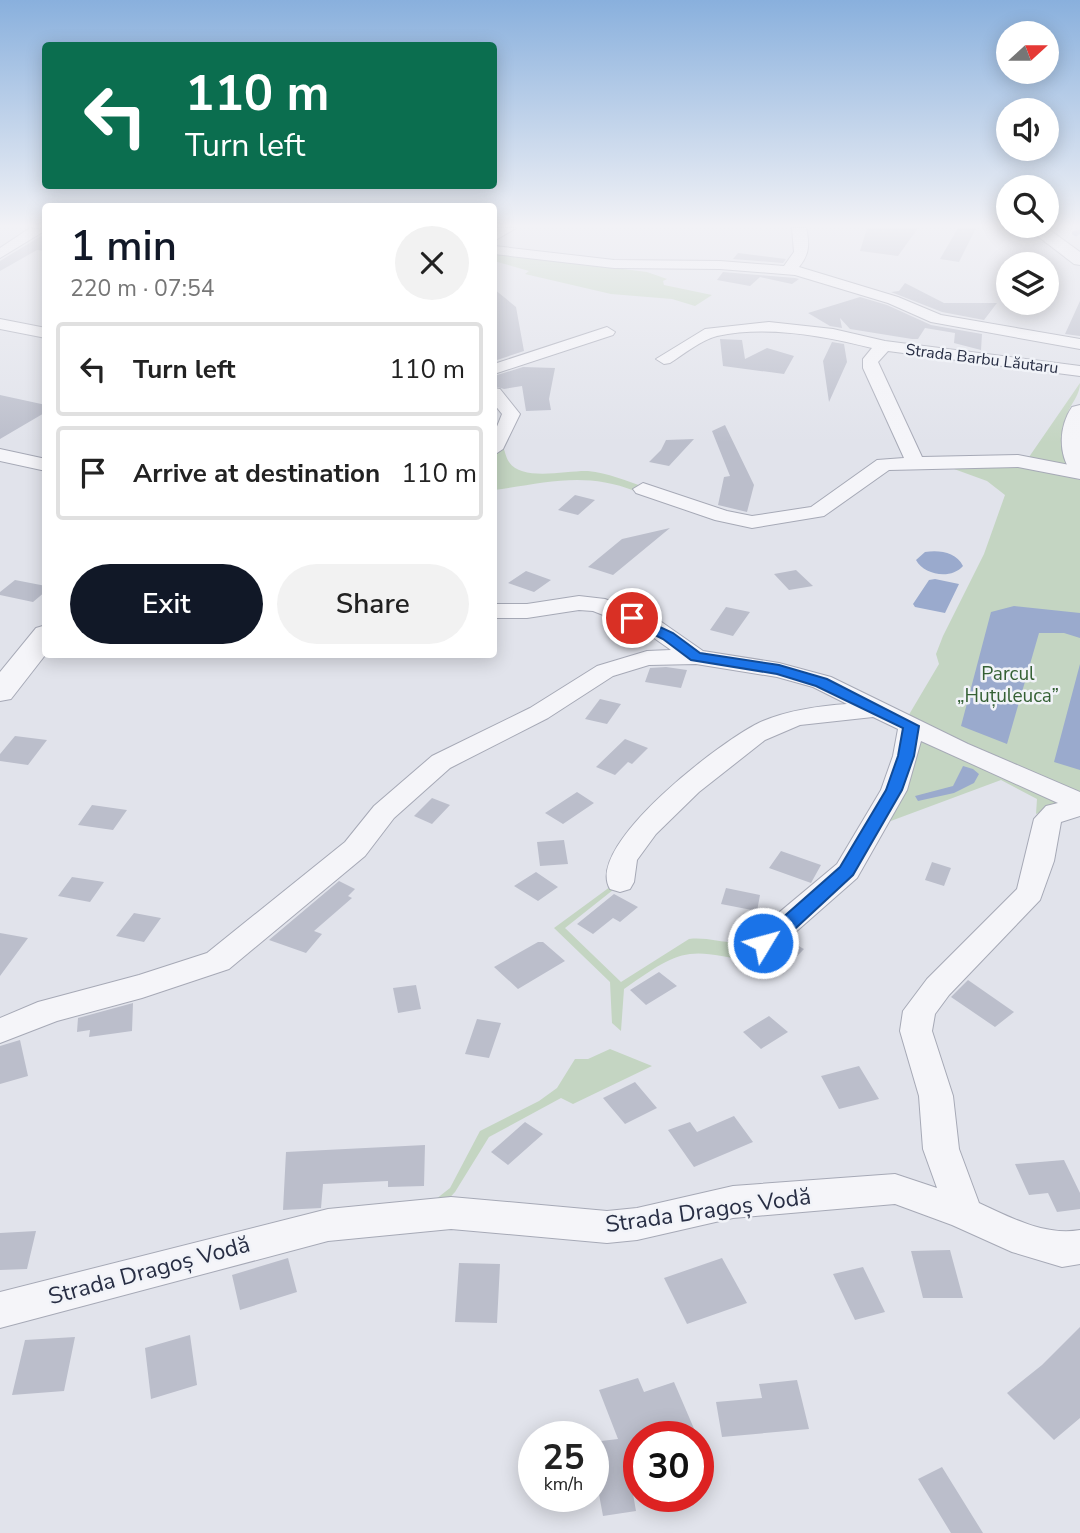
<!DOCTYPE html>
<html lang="en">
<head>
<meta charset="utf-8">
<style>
	:root { --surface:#fff; --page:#f2f2f2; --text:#222; --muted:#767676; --line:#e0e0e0; --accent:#111827 }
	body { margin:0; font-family:"Nunito Sans",sans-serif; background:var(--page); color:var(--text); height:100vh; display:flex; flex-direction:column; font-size:26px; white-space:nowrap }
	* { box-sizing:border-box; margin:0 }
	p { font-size:23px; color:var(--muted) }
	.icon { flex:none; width:38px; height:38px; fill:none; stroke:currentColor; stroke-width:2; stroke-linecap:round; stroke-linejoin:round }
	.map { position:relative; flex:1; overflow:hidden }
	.drawer { position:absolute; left:42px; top:203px; width:455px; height:455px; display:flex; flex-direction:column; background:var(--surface); border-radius:7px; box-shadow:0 4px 18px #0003 }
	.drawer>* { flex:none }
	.guide { position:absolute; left:42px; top:42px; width:455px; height:147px; border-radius:7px; box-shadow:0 4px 18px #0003; background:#0b6e4f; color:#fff; overflow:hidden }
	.needle { width:46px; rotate:69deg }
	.tools { position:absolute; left:996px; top:21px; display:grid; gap:14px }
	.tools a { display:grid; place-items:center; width:63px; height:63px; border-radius:50%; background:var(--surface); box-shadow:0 4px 18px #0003; font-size:35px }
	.speed { position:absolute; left:518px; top:1421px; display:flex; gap:14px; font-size:35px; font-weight:700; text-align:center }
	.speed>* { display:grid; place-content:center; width:91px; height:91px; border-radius:50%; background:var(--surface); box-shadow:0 4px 18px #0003; line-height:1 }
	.speed small { font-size:18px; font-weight:400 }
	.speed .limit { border:10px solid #d22; background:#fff; color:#111 }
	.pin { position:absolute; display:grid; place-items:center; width:60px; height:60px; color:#fff; margin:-30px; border:4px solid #fff; border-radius:50%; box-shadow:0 2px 7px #0007 }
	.me { position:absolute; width:77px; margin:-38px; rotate:53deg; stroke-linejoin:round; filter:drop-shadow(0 0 5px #0008) }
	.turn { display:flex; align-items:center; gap:24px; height:147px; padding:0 28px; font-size:32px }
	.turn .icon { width:91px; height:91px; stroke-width:2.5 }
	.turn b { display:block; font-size:49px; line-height:60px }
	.round { display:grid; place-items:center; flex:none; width:74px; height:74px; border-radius:37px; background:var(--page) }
	.headline { display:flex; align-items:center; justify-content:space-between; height:119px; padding:0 28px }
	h1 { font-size:42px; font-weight:600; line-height:52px; color:var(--accent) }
	.button { display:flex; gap:14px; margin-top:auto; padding:14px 28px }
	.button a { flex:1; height:80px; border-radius:42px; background:var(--accent); color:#fff; font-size:28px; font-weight:600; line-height:80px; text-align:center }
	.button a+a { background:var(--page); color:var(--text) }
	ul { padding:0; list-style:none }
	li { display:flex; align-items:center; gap:21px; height:94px; margin:0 14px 10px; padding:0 14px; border:4px solid var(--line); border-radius:7px }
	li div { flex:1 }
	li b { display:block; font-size:26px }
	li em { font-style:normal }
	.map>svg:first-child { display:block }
</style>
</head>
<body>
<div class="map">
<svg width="1080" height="1533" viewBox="0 0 1080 1533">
	<rect width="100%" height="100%" fill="#e1e3eb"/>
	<!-- green -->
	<path fill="#c4d5c2" d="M497 253 647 272 667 279 663 281 664 285 712 295 695 306 672 299 611 294 525 274 529 271 494 261V254Z
		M1080 383C1080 394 1073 401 1069 410 1061 428 1065 444 1069 463L1058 465 1008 457H1029Z
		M503 447C505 451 506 458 509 462 522 482 568 470 588 471 608 473 626 481 645 487L635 491C584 471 546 483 494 490 494 475 489 455 503 447Z
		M1023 464 1080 480V794L907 718 939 664 936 654 943 636 984 554 1005 495 987 481 954 469 956 466Z
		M918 735 1068 801 1036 814 1037 799 1001 780 880 825Z
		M614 884 618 886 565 928 621 982 689 939C713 936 733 949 757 938L770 948 753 963C685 946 680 950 624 989L621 1031 612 1023 610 982 554 928Z
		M610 1049 652 1066 573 1104 561 1098 489 1137 455 1192 443 1205 431 1203 450 1188 480 1131 539 1101 557 1088 575 1059H588Z"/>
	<!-- water -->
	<path fill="#9aaacd" d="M925 552C940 550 956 552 963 566 951 580 924 575 916 560Z
		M935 579 959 584 945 613 915 607 913 604 929 580Z
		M1014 606 1080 613V638L1064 633H1039L1007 744 961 726 991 612Z
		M1080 664V770L1054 762Z
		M963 766 973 769 979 774 974 783 954 793 918 801 915 796 953 786Z"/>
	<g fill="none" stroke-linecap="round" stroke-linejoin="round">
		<!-- stream -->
		<path stroke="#9aaacd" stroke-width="4.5" d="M1076 234 1074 233 1080 232"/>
	</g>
	<!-- building -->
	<path fill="#bbbecb" d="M867 228H918L898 256 860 251Z
		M958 228H976L959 262 940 259Z
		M46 233V251L37 250 0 271V261Z
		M738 253 786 259 783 263 733 259Z
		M723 272 795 278 799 279 792 284 760 277 750 286 717 280Z
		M905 283 944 303H997L984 320 942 312 891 292 899 291Z
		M494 289 516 307 524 351 494 361Z
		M860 297 887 305 931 325 982 334 981 350 954 343 955 333 925 328 918 339H912L850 329 840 318 842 328 830 326 808 313Z
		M1080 301V336L1065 334Z
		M720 339 742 340 745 359 767 348 794 356 784 374 723 366Z
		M832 342 844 344 847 362 829 402 823 361Z
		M523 367 555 368 549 399 551 410 526 411 522 386 504 389 494 386V376Z
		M0 395 46 405V412L0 439Z
		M725 425 754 485 747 512 718 505 724 477 730 476 712 431Z
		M694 439 669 466 649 462 661 450 666 440Z
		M575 495 595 500 578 515 558 510Z
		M670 528 613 575 588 567 622 539Z
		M796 570 813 586 789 590 774 574Z
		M526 571 551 580 534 592 508 583Z
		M15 580 46 586V591L33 602 0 595V592Z
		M726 607 750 612 733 636 710 630Z
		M666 667 687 670 681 688 645 682 650 668Z
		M600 699 621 704 607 724 585 719Z
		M15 736 47 740 28 765 0 761V754Z
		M625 739 648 748 632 764 628 762 615 775 596 767Z
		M577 792 594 803 563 824 545 813Z
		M432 798 450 805 432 824 414 816Z
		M92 805 127 810 113 830 78 825Z
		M564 840 568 864 540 866 537 842Z
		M781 851 821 865 811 883 769 868Z
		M932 862 951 868 944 886 925 880Z
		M536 872 558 887 538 901 514 886Z
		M72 877 104 882 90 902 58 896Z
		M339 881 355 889 348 896 352 898 314 931 322 934 306 953 269 940Z
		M726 888 760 895 757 911 721 904Z
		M614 894 638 907 620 922 613 918 593 934 577 924Z
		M134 913 161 918 144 942 116 936Z
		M0 933 28 938 0 976Z
		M789 941 804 949 781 973 763 963Z
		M538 942H543L565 961 518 989 494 967Z
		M659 972 677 986 646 1005 630 990Z
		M968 980 1014 1012 995 1027 951 997Z
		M416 985 421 1009 398 1013 393 988Z
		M133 1003 132 1031 89 1037 90 1030 77 1032 78 1018Z
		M769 1016 788 1032 761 1049 743 1032Z
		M477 1019 501 1023 489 1058 465 1054Z
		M20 1040 28 1076 0 1084V1046Z
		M859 1066 879 1099 839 1109 821 1076Z
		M635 1082 657 1108 625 1124 603 1098Z
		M734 1116 753 1142 694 1167 668 1130 690 1122 697 1132Z
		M525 1122 543 1134 508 1165 491 1152Z
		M425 1145 424 1186 388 1187V1181L323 1184 321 1208 283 1210 286 1152Z
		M1064 1160 1080 1193V1209L1057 1212 1048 1193 1029 1195 1015 1164Z
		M36 1231 27 1269 0 1270V1233Z
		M950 1250 963 1298H923L911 1251Z
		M288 1258 297 1292 240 1310 232 1275Z
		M722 1258 747 1303 687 1324 664 1278Z
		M459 1263 500 1264 497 1323 455 1322Z
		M863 1267 885 1312 855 1320 833 1274Z
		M1080 1327V1418L1054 1440 1007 1393 1042 1365Z
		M190 1335 197 1385 151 1399 145 1348Z
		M75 1337 64 1391 12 1395 25 1340Z
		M638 1378 644 1392 674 1382 695 1431 678 1437H639V1450L626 1454 636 1511 603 1516 596 1478 593 1479V1442L618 1439 599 1390Z
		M797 1380 809 1429 722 1437 716 1402 762 1398 759 1384Z
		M942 1467 983 1533H951L918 1479Z"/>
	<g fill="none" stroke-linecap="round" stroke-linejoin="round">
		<defs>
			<path id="minor" d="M30 228 46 230 0 258V248Z
				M792 228H806C810 244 809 255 799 267L898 297 941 315 1080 339V349L931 322 888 303 795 275 720 269 614 268 494 254V246L614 260 720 261 784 266 794 252Z
				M0 319 46 328V338L0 329Z
				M769 322 833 329 885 341 1080 366V376L888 351 878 362 922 457 1018 455 1080 467V479L1018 467 889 470 824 516 752 528 715 520 636 493 633 489 643 483 727 511 752 516 811 507 877 460 904 458 863 368V359L872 348C823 336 767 325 717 336 701 340 684 354 670 363L664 364 656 359 705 329Z
				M607 327 615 332 613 335 494 374V364Z
				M494 388 500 389 520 414 503 449 494 455V434L502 414 494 404Z
				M0 449 46 459V471L0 461Z
				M579 596 605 599 660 621 703 651 779 663 831 677 968 744 1080 792V816L1061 822 1054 861 1040 900 949 995 935 1014 932 1031 953 1096 959 1149 979 1203C1011 1218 1045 1236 1080 1230V1264L1062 1267 1012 1252 952 1225 895 1204 733 1218 637 1240 607 1243 451 1229 328 1241 0 1328V1292L328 1209 451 1197 607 1211 637 1208 733 1186 895 1174 937 1188 923 1149 919 1096 900 1031 903 1011 927 979 1017 889 1034 819 1046 806 1058 803 921 741 907 790 857 878 774 951 763 954 752 951 748 943 752 935 837 864 881 790 893 756 898 729 873 717 800 725 765 740 699 792 656 834 637 860 634 882 630 889 620 892 610 889C583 845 727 736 763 721 789 710 819 706 847 704L813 687 777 677 696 664 649 665 613 676 548 718 450 768 394 818 365 856 229 969 142 998 57 1021 0 1043V1018L38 1002 139 975 207 953 345 842 374 806 432 756 530 708 597 666 647 651 671 650 644 631 593 611 579 610 527 618H494V604H527Z"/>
			<path id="tertiary" d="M516 228 494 241 495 228Z
				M1027 228H1047L1080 252V265L1074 264Z
				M1080 405V474L1071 472C1058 453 1059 426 1072 407Z
				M46 625V654L11 699 0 701V672L36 628Z"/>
		</defs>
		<!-- minor casing -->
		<use href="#minor" stroke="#a6a9b6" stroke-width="2"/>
		<!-- tertiary casing -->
		<use href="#tertiary" stroke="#a6a9b6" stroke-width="2"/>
		<!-- minor -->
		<use href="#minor" fill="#f5f5f9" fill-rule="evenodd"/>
		<!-- tertiary -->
		<use href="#tertiary" fill="#f5f5f9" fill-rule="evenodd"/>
	</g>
	<!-- sky -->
	<linearGradient id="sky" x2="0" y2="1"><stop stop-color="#89b0dd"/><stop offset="0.51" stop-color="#f2f2f6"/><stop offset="1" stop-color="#f2f2f6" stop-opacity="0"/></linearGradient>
	<rect width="1080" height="443" fill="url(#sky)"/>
	<!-- route -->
	<path fill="#1a73e8" stroke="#114b97" stroke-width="2" d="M632 614 673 633 700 653 779 665 827 679 919 726 914 756 902 790 853 875 797 927 770 948H757L754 943 840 867 886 790 898 756 903 728 816 686 777 674 691 660 663 639 627 621 625 618Z"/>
	<g text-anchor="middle" stroke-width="5" stroke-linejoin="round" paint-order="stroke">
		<!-- far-street labels -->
		<g font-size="16" fill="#282e44" stroke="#f1f3f8">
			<text transform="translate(982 358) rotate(7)" y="6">Strada Barbu Lăutaru</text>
		</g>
		<!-- park labels -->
		<g font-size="19" fill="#356135" stroke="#f1f3f8">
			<text x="1008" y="680">Parcul<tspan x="1008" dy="22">„Huțuleuca”</tspan></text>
		</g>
		<!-- near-street labels -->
		<g font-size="23" fill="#282e44" stroke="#f1f3f8">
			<text transform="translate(708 1210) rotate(-8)" y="8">Strada Dragoș Vodă</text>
			<text transform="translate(149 1270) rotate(-15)" y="8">Strada Dragoș Vodă</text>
		</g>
	</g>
</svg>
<div class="tools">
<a><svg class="needle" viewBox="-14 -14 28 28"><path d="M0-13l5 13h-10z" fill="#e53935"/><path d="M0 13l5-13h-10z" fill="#767676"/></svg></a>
<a><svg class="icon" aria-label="sound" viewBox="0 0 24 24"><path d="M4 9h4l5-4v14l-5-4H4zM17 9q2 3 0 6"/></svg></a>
<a><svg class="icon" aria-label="search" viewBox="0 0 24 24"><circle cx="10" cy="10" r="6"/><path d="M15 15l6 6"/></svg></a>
<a><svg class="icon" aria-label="layers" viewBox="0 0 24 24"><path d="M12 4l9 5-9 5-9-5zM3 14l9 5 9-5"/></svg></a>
</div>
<div class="speed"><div>25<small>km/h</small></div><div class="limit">30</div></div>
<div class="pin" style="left:632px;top:618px;background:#d93025"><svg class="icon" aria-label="arrive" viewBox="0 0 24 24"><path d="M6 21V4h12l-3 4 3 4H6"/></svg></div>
<svg class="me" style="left:763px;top:943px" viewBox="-20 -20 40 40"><circle r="17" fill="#1a73e8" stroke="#fff" stroke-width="3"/><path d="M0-11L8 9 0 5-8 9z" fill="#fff"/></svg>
<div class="guide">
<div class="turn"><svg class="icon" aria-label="left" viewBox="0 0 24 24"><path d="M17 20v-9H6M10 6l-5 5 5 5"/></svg><div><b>110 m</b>Turn left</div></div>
</div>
<section class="drawer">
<div class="headline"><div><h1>1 min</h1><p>220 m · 07:54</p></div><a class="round"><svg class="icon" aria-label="close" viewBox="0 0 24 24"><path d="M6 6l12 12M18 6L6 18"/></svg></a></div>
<ul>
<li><svg class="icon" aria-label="left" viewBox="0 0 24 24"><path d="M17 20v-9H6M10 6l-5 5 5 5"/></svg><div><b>Turn left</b></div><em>110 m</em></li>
<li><svg class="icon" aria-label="arrive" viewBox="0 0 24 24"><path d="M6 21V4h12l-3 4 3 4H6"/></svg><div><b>Arrive at destination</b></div><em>110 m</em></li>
</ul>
<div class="button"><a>Exit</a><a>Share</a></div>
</section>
</div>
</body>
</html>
